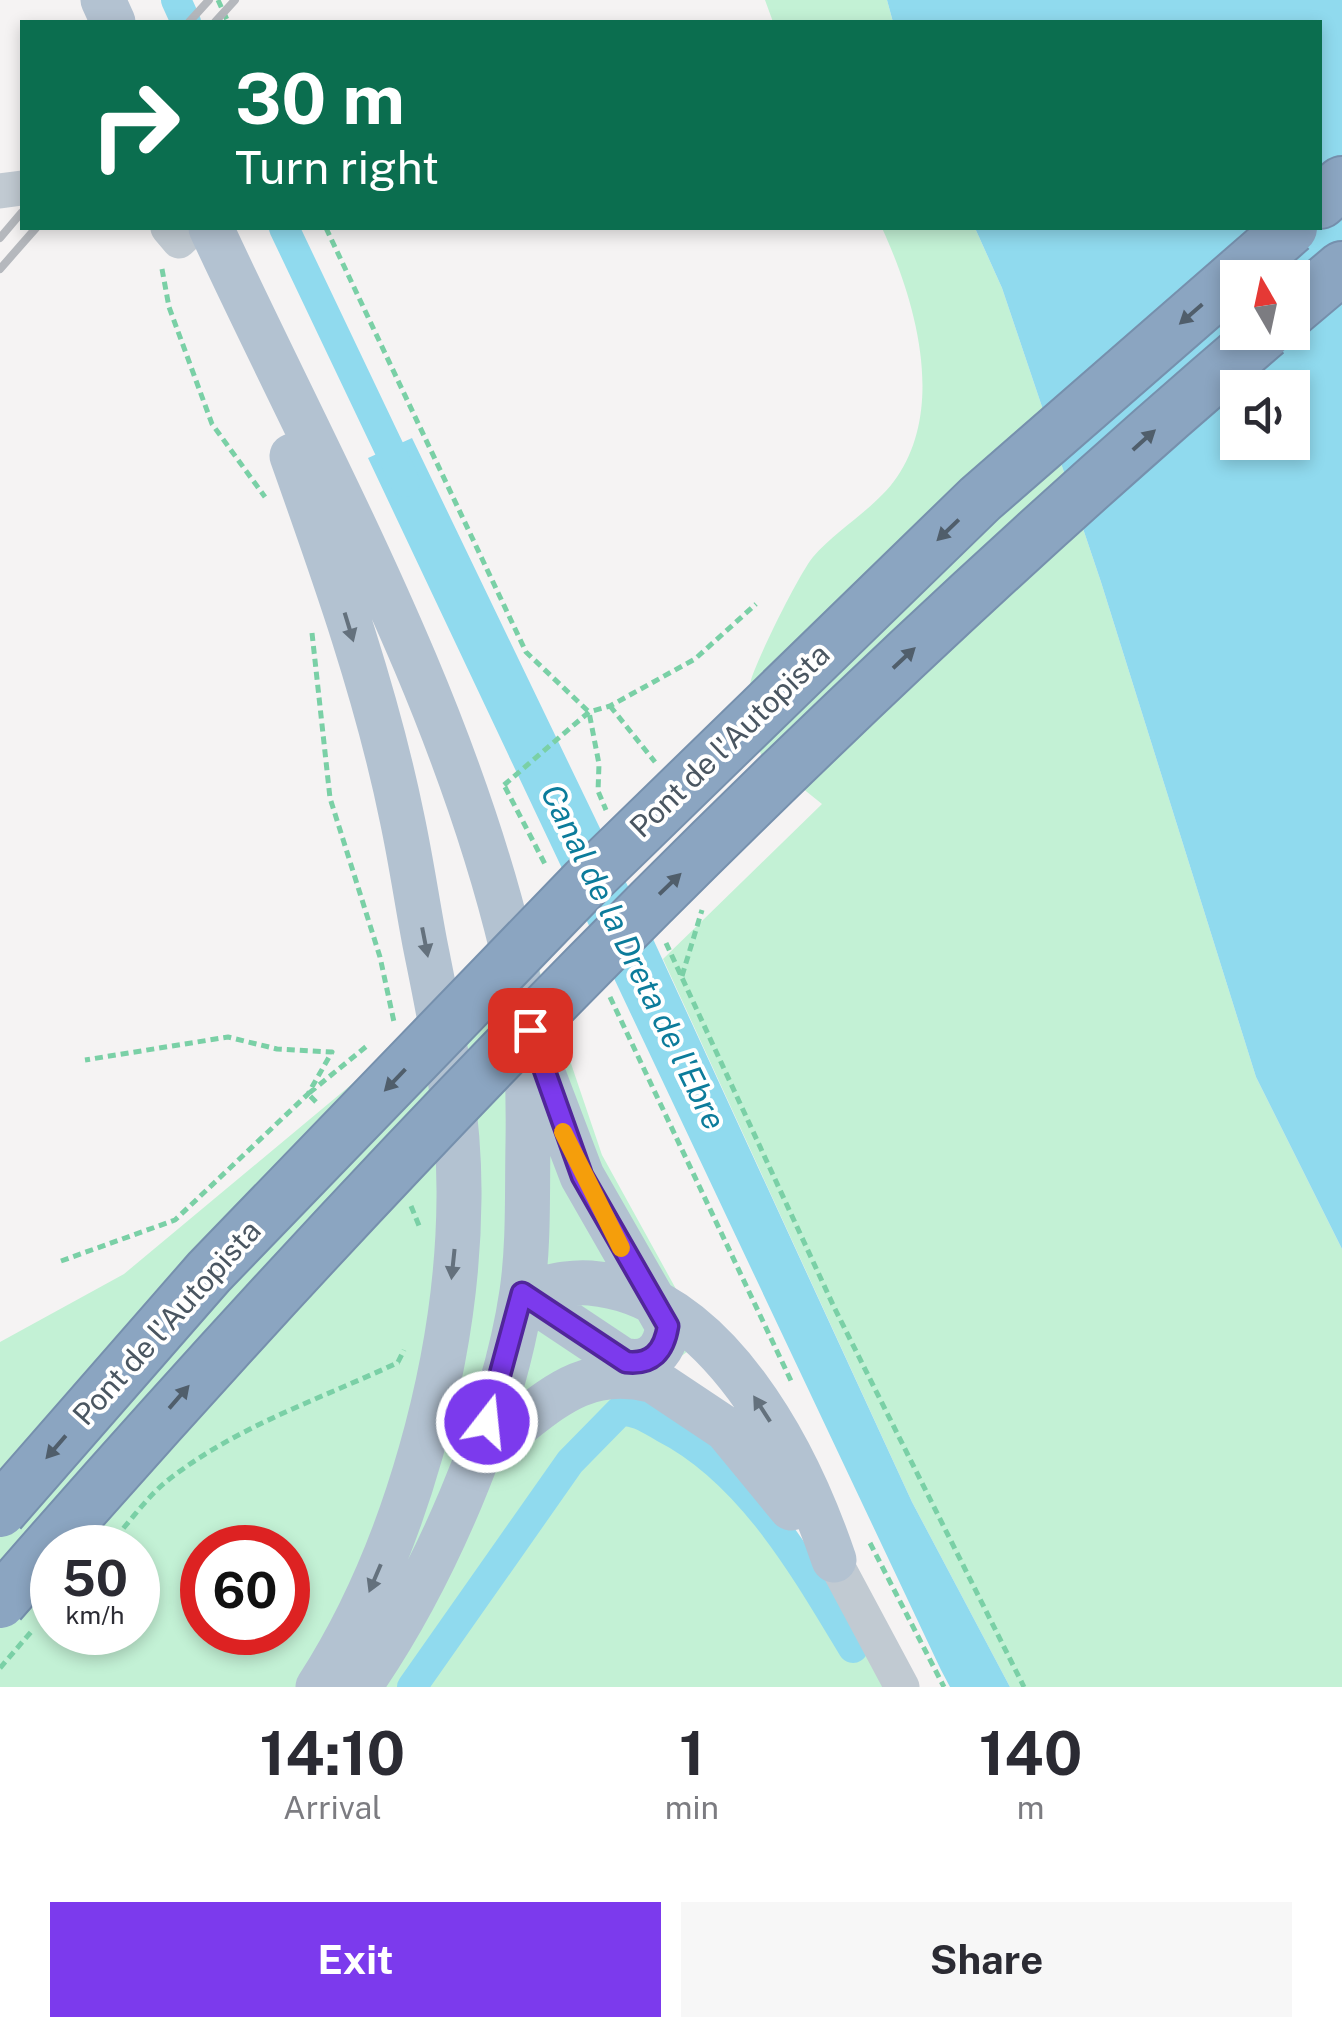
<!DOCTYPE html>
<html lang="en">
<head>
<meta charset="utf-8">
<style>
	:root { --surface:#fff; --page:#f7f7f7; --text:#2b2b33; --muted:#7c7c81; --accent:#7c3aed }
	body { margin:0; font-family:"Public Sans",sans-serif; background:var(--page); color:var(--text); height:100vh; display:flex; flex-direction:column; font-size:38px; white-space:nowrap }
	* { box-sizing:border-box; margin:0 }
	p { font-size:32px; color:var(--muted) }
	.icon { flex:none; width:55px; height:55px; fill:none; stroke:currentColor; stroke-width:2; stroke-linecap:round; stroke-linejoin:round }
	.map { position:relative; height:1687px; overflow:hidden }
	.details { display:flex; flex-direction:column; background:var(--surface); flex:1 }
	.details>* { flex:none }
	.hud { position:absolute; left:20px; top:20px; width:1302px; height:210px; border-radius:0px; box-shadow:0 5px 15px #0003; background:#0b6e4f; color:#fff; overflow:hidden }
	.needle { width:65px; rotate:351deg }
	.tools { position:absolute; left:1220px; top:260px; display:grid; gap:20px }
	.tools a { display:grid; place-items:center; width:90px; height:90px; border-radius:0px; background:var(--surface); box-shadow:0 5px 15px #0003; font-size:50px }
	.speed { position:absolute; left:30px; top:1525px; display:flex; gap:20px; font-size:50px; font-weight:700; text-align:center }
	.speed>* { display:grid; place-content:center; width:130px; height:130px; border-radius:50%; background:var(--surface); box-shadow:0 5px 15px #0003; line-height:1 }
	.speed small { font-size:25px; font-weight:400 }
	.speed .limit { border:15px solid #d22; background:#fff; color:#111 }
	.pin { position:absolute; display:grid; place-items:center; width:85px; height:85px; color:#fff; margin:-42px; border-radius:20px; box-shadow:0 5px 15px #0006 }
	.me { position:absolute; width:110px; margin:-55px; rotate:16deg; stroke-linejoin:round; filter:drop-shadow(0 0 8px #0008) }
	.turn { display:flex; align-items:center; gap:35px; height:210px; padding:0 50px; font-size:45px }
	.turn .icon { width:130px; height:130px; stroke-width:2.5 }
	.turn b { display:block; font-size:70px; line-height:85px }
	.eta { display:flex; justify-content:space-evenly; align-items:center; height:170px; text-align:center }
	.eta b { font-size:60px; font-weight:700; line-height:70px }
	.primary-button { display:flex; gap:20px; margin-top:auto; padding:20px 50px }
	.primary-button a { flex:1; height:115px; border-radius:0px; background:var(--accent); color:#fff; font-size:40px; font-weight:700; line-height:115px; text-align:center }
	.primary-button a+a { background:var(--page); color:var(--text) }
	.map>svg:first-child { display:block }
</style>
</head>
<body>
<div class="map">
<svg width="1342" height="1687" viewBox="0 0 1342 1687">
	<rect width="100%" height="100%" fill="#f5f3f3"/>
	<!-- green -->
	<path fill="#c3f1d5" fill-rule="evenodd" d="M765 0H887L893 22H773Z
		M882 228H975L1002 288 1101 582 1256 1077 1342 1249V1687H1010L912 1502 663 959 822 804 761 755C757 735 745 699 751 680 758 657 799 574 813 557 838 528 876 508 897 477 946 405 915 300 882 228Z
		M522 919 602 1155 676 1289 718 1329 630 1394 748 1476 835 1592 884 1687H0V1342L124 1274 406 1039ZM52 1548H138V1632H52ZM202 1548H288V1632H202Z"/>
	<!-- water -->
	<path fill="#90daee" fill-rule="evenodd" d="M887 0H1342V1249L1256 1077 1101 582 1002 288 975 228H1320V22H893ZM1238 278H1292V332H1238ZM1238 388H1292V442H1238Z
		M412 438 648 928 912 1502 1010 1687H950L941 1670 368 458Z"/>
	<g fill="none" stroke-linecap="round" stroke-linejoin="round">
		<!-- canal -->
		<path stroke="#90daee" stroke-width="30" d="M176 0 186 22
			M284 228 405 482
			M412 1687 570 1462 620 1411C636 1410 649 1419 663 1427 750 1471 804 1567 853 1648"/>
		<defs>
			<path id="highway" d="M1320 202 1342 183
				M1292 310 1342 268"/>
		</defs>
		<!-- highway casing -->
		<use href="#highway" stroke="#7690ad" stroke-width="56"/>
		<!-- path -->
		<path stroke="#7ad0a6" stroke-width="5" stroke-dasharray="8 5" stroke-linecap="butt" d="M218 0 228 22
			M326 228 526 652 589 712 599 764 598 791 606 810
			M162 269 169 307 212 424 265 497
			M312 633 330 798 380 957 394 1022
			M610 706 655 762
			M504 785 589 712 610 706 695 659 756 604
			M505 787 546 866
			M666 943 834 1307 1024 1687
			M682 976 702 910
			M610 997 793 1385
			M316 1102 308 1094 368 1045
			M411 1206 420 1228
			M61 1261 175 1220 308 1094 332 1052 277 1049 228 1037 85 1060
			M398 1362 404 1350
			M115 1538C132 1519 148 1496 167 1481 236 1426 321 1399 399 1362
			M870 1543 944 1687
			M0 1668 31 1632"/>
		<!-- minor -->
		<path stroke="#c1cad2" stroke-width="35" d="M0 191 22 188
			M168 228 179 241 193 228
			M834 1560 902 1687"/>
		<!-- major -->
		<path stroke="#b3c2d1" stroke-width="45" d="M103 0 113 22
			M211 228C320 463 451 694 512 949 527 1011 529 1080 528 1143 527 1192 529 1243 522 1292 503 1420 433 1581 359 1687
			M292 456C334 574 377 695 402 818 411 860 417 902 425 944 442 1029 460 1111 459 1198 458 1359 405 1552 318 1687
			M539 1063 582 1176 668 1326C663 1360 642 1368 611 1356
			M522 1293C544 1289 567 1281 590 1283 718 1294 798 1454 834 1560
			M522 1293 726 1429 791 1508
			M477 1454C538 1417 571 1361 651 1380"/>
		<!-- highway -->
		<use href="#highway" stroke="#8ba5c1" stroke-width="52"/>
		<!-- rail -->
		<path stroke="#b5b8bd" stroke-width="8" d="M189 22 209 0
			M215 22 235 0
			M0 238 22 212
			M0 269 36 228"/>
		<defs>
			<path id="highway-bridge" d="M0 1511 209 1272 586 882 980 499 1291 228
				M0 1602C392 1152 811 721 1266 332"/>
		</defs>
		<!-- highway-bridge casing -->
		<use href="#highway-bridge" stroke="#7690ad" stroke-width="56" stroke-linecap="butt"/>
		<!-- highway-bridge -->
		<use href="#highway-bridge" stroke="#8ba5c1" stroke-width="52"/>
	</g>
	<!-- one-way arrows -->
	<defs><path id="oneway-solid" d="M-6-.8H1V-3.2L6.5 0L1 3.2V.8H-6Z" transform="scale(2.5)"/></defs>
	<g fill="#505e6b">
		<use href="#oneway-solid" transform="translate(1191 314) rotate(139)"/>
		<use href="#oneway-solid" transform="translate(1144 440) rotate(-42)"/>
		<use href="#oneway-solid" transform="translate(948 530) rotate(136)"/>
		<use href="#oneway-solid" transform="translate(904 658) rotate(-43)"/>
		<use href="#oneway-solid" transform="translate(670 884) rotate(-44)"/>
		<use href="#oneway-solid" transform="translate(395 1080) rotate(134)"/>
		<use href="#oneway-solid" transform="translate(179 1397) rotate(-49)"/>
		<use href="#oneway-solid" transform="translate(56 1447) rotate(131)"/>
	</g>
	<g fill="#64717d">
		<use href="#oneway-solid" transform="translate(349 627) rotate(73)"/>
		<use href="#oneway-solid" transform="translate(425 942) rotate(79)"/>
		<use href="#oneway-solid" transform="translate(453 1264) rotate(96)"/>
		<use href="#oneway-solid" transform="translate(762 1409) rotate(-123)"/>
		<use href="#oneway-solid" transform="translate(375 1578) rotate(113)"/>
	</g>
	<g fill="none" stroke-linecap="round" stroke-linejoin="round">
		<defs>
			<path id="route" d="M487 1422 522 1293 626 1362C652 1365 664 1351 668 1326L582 1176 530 1030"/>
		</defs>
		<!-- route casing -->
		<use href="#route" stroke="#51269a" stroke-width="25"/>
		<!-- route -->
		<use href="#route" stroke="#7c3aed" stroke-width="18"/>
		<!-- slow -->
		<path stroke="#f59e0b" stroke-width="18" d="M563 1132 621 1248"/>
	</g>
	<g text-anchor="middle" stroke-width="8" stroke-linejoin="round" paint-order="stroke">
		<!-- street labels -->
		<g font-size="30" fill="#4a5661" stroke="#fff">
			<text transform="translate(730 741) rotate(-44)" y="10">Pont de l'Autopista</text>
			<text transform="translate(167 1323) rotate(-48)" y="10">Pont de l'Autopista</text>
		</g>
		<!-- water labels -->
		<g font-size="32" font-style="italic" fill="#0c7c9b" stroke="#fff">
			<text transform="translate(633 957) rotate(64)" y="11">Canal de la Dreta de l'Ebre</text>
		</g>
	</g>
</svg>
<div class="tools">
<a><svg class="needle" viewBox="-14 -14 28 28"><path d="M0-13l5 13h-10z" fill="#e53935"/><path d="M0 13l5-13h-10z" fill="#7c7c81"/></svg></a>
<a><svg class="icon" aria-label="sound" viewBox="0 0 24 24"><path d="M4 9h4l5-4v14l-5-4H4zM17 9q2 3 0 6"/></svg></a>
</div>
<div class="speed"><div>50<small>km/h</small></div><div class="limit">60</div></div>
<div class="pin" style="left:530px;top:1030px;background:#d93025"><svg class="icon" aria-label="arrive" viewBox="0 0 24 24"><path d="M6 21V4h12l-3 4 3 4H6"/></svg></div>
<svg class="me" style="left:487px;top:1422px" viewBox="-20 -20 40 40"><circle r="17" fill="#7c3aed" stroke="#fff" stroke-width="3"/><path d="M0-11L8 9 0 5-8 9z" fill="#fff"/></svg>
<div class="hud">
<div class="turn"><svg class="icon" aria-label="right" viewBox="0 0 24 24"><path d="M7 20v-9h11M14 6l5 5-5 5"/></svg><div><b>30 m</b>Turn right</div></div>
</div>
</div>
<section class="details">
<div class="eta">
<div><b>14:10</b><p>Arrival</p></div>
<div><b>1</b><p>min</p></div>
<div><b>140</b><p>m</p></div>
</div>
<div class="primary-button"><a>Exit</a><a>Share</a></div>
</section>
</body>
</html>
